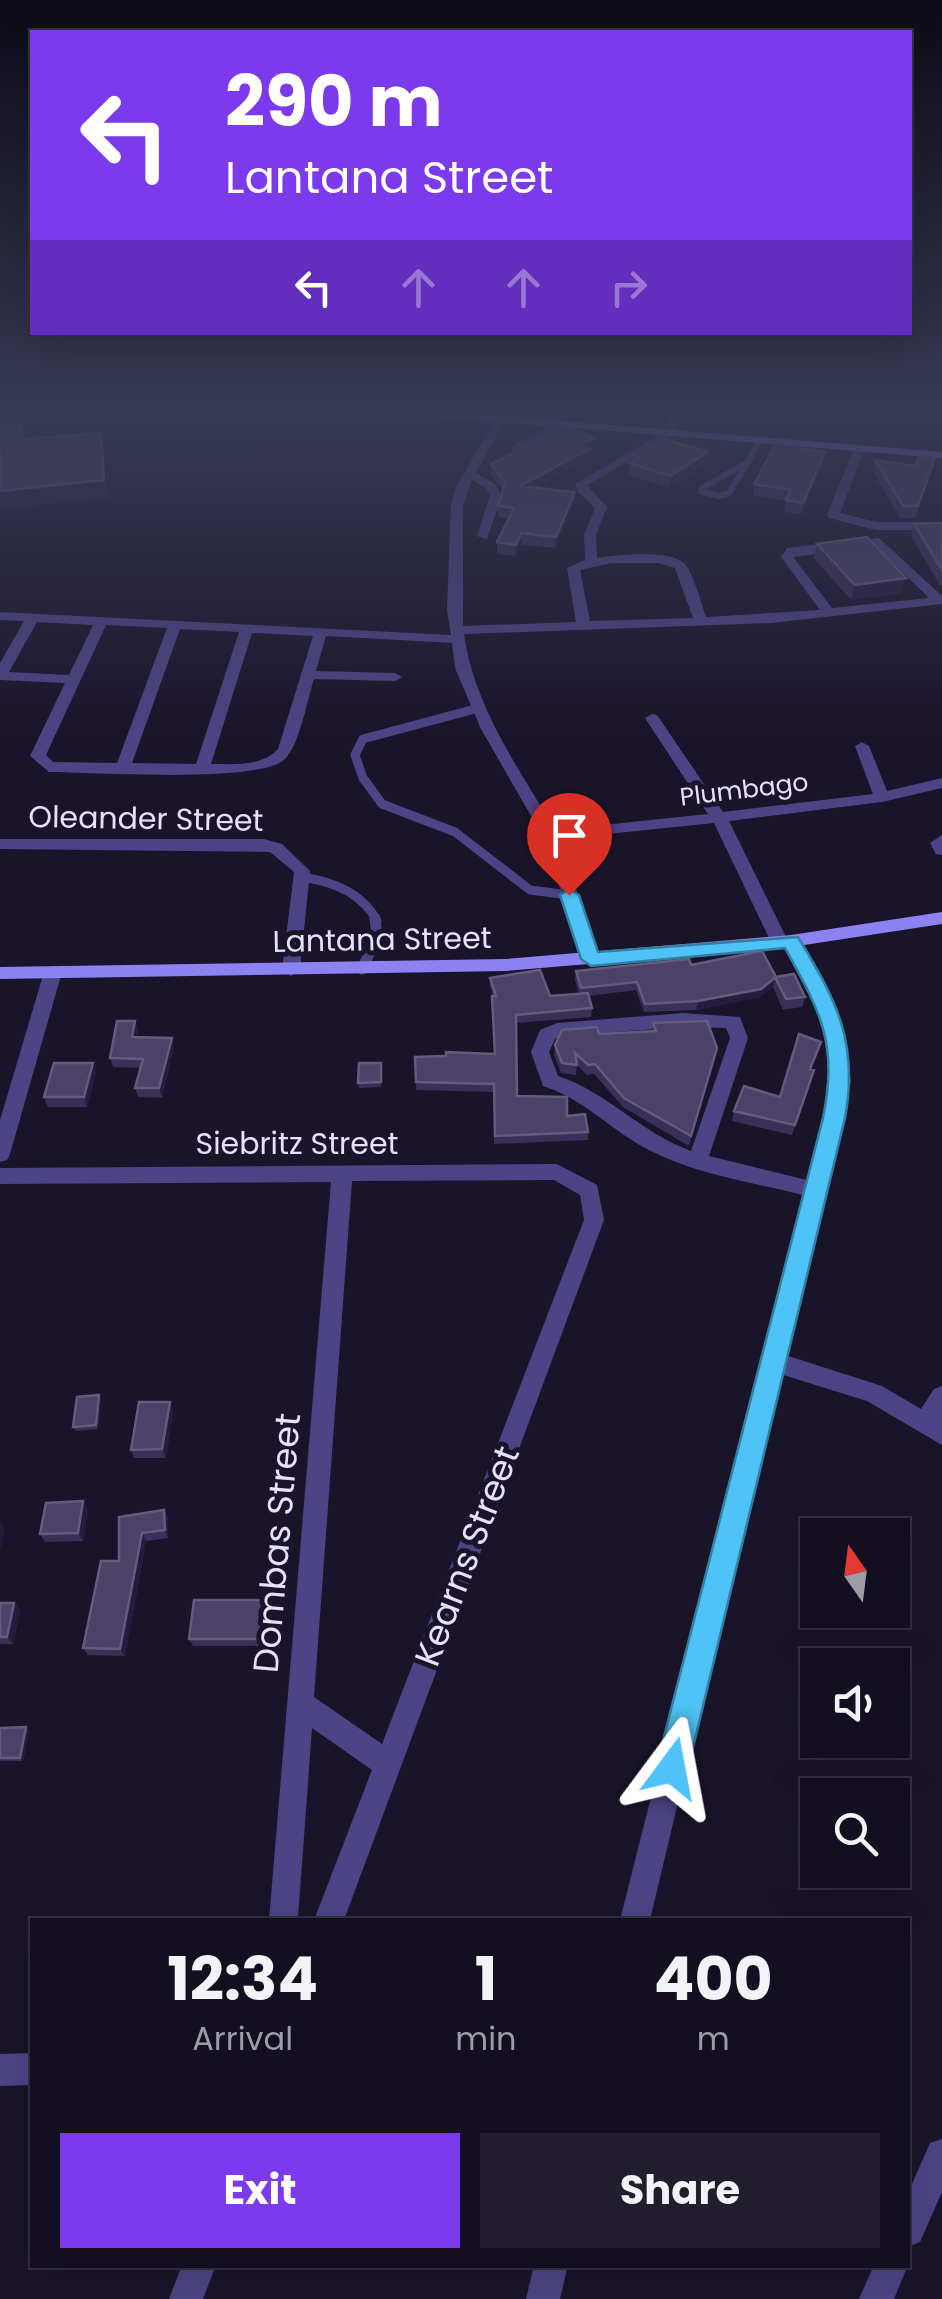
<!DOCTYPE html>
<html lang="en">
<head>
<meta charset="utf-8">
<style>
	:root { --surface:#140f20; --page:#211d2d; --text:#f1f3f6; --muted:#9d9ca5; --line:#332f3e; --accent:#7c3aed }
	body { margin:0; font-family:Poppins,sans-serif; background:var(--page); color:var(--text); height:100vh; display:flex; flex-direction:column; font-size:38px; white-space:nowrap }
	* { box-sizing:border-box; margin:0 }
	p { font-size:32px; color:var(--muted) }
	.icon { flex:none; width:55px; height:55px; fill:none; stroke:currentColor; stroke-width:2; stroke-linecap:round; stroke-linejoin:round }
	.map { position:relative; flex:1; overflow:hidden }
	.side { position:absolute; left:30px; top:1918px; width:880px; height:350px; display:flex; flex-direction:column; background:var(--surface); border-radius:0px; box-shadow:0 10px 40px #0002,0 0 0 2px var(--line) }
	.side>* { flex:none }
	.top-card { position:absolute; left:30px; top:30px; width:882px; height:305px; border-radius:0px; box-shadow:0 10px 40px #0002,0 0 0 2px var(--line); background:#7c3aed; color:#fff; overflow:hidden }
	.needle { width:65px; rotate:346deg }
	.tools { position:absolute; left:800px; top:1518px; display:grid; gap:20px }
	.tools a { display:grid; place-items:center; width:110px; height:110px; border-radius:0px; background:var(--surface); box-shadow:0 10px 40px #0002,0 0 0 2px var(--line); font-size:50px }
	.pin { position:absolute; display:grid; place-items:center; width:85px; height:85px; color:#fff; margin:-102px -42px; border-radius:50% 50% 50% 0; rotate:-45deg; box-shadow:0 0 10px #0007 }
	.pin .icon { rotate:45deg }
	.me { position:absolute; width:110px; margin:-55px; rotate:13deg; stroke-linejoin:round; filter:drop-shadow(0 0 8px #0008) }
	.turn { display:flex; align-items:center; gap:35px; height:210px; padding:0 30px; font-size:45px }
	.turn .icon { width:130px; height:130px; stroke-width:2.5 }
	.turn b { display:block; font-size:70px; line-height:85px }
	.lanes { display:flex; align-items:center; height:95px; padding:0 30px; background:#0003; justify-content:center; gap:50px; direction:ltr }
	.lanes .off { opacity:.35 }
	.eta { display:flex; justify-content:space-evenly; align-items:center; height:170px; text-align:center }
	.eta b { font-size:60px; font-weight:700; line-height:70px }
	.cta { display:flex; gap:20px; margin-top:auto; padding:20px 30px }
	.cta a { flex:1; height:115px; border-radius:0px; background:var(--accent); color:#fff; font-size:40px; font-weight:700; line-height:115px; text-align:center }
	.cta a+a { background:var(--page); color:var(--text) }
	.map>svg:first-child { display:block }
</style>
</head>
<body>
<div class="map">
<svg width="942" height="2299" viewBox="0 0 942 2299">
	<rect width="100%" height="100%" fill="#1a142a"/>
	<g fill="none" stroke-linecap="round" stroke-linejoin="round">
		<!-- lane-far2 -->
		<path stroke="#4c4484" stroke-width="6" d="M514 448 559 426
			M748 462 729 493 719 496 702 492V488Z
			M748 462 759 441"/>
		<!-- lane-far1 -->
		<path stroke="#4c4484" stroke-width="9" d="M479 708 363 739 355 755 363 778 382 804 455 832 530 890 569 895
			M301 877C331 881 362 892 377 921"/>
		<!-- lane -->
		<path stroke="#4c4484" stroke-width="11" d="M362 969 377 937 375 918"/>
		<!-- street -->
		<path fill="#4c4484" fill-rule="evenodd" d="M668 414H678V427L672 436 587 485 607 507 596 535 597 558C616 555 671 549 685 564 693 573 702 605 706 617L820 610 781 557 787 548 879 538 942 596V604L771 623 464 634C474 706 518 767 555 830L708 814 645 718 652 714 657 715 723 812 873 794 855 746 862 742 869 746 887 791 942 778V788L882 802 729 821 786 937H797L838 1010 851 1081 785 1355 882 1386 921 1409 934 1389 942 1386V1445L867 1401 780 1374 650 1920H620L803 1195C752 1182 698 1175 651 1151 612 1132 585 1099 543 1086L531 1052 540 1030 557 1023 683 1013 740 1017 748 1038 709 1156 807 1180 831 1081 820 1010 785 946H774L771 942 714 823 559 839 600 959 597 963H585L542 835 481 729 455 668 452 643 326 636 316 671 395 673 402 677 395 681 314 679C307 700 300 744 285 759 260 784 92 772 49 772L30 756 65 683 0 680V663L24 621 0 620V612L451 635 447 610 451 505 455 489 495 420 500 417 505 420 476 473 495 484 502 495 487 539 477 536 490 495 486 488 472 480 463 505V626L576 622 567 568 585 560 584 535 595 508 578 492 575 484 664 432ZM876 546 929 598 832 608 793 557ZM611 563H658L675 568 693 618 590 621 580 570ZM37 622 93 625 69 675 9 672ZM106 625 167 628 117 763 53 762 46 755ZM180 629 239 632 196 764 132 763ZM252 633 313 636 278 749C261 767 234 764 211 764ZM683 1027 726 1028 730 1038 691 1151C641 1133 607 1092 558 1076L549 1052 555 1039 560 1036Z
			M855 446 865 448 840 513 876 522H942V530H876L829 518 827 515Z
			M942 835V855L936 854 930 843Z
			M0 839H264L282 844 310 871 300 970 291 976 282 970 294 872 270 852 0 849Z
			M53 966 62 972 10 1154 7 1160 0 1162V1120L44 972Z
			M557 1164 597 1185 604 1220 344 1920H314L372 1770 312 1728 298 1918 269 1920 331 1182 0 1184V1168ZM554 1180 580 1195 584 1220 382 1744 314 1697 352 1181Z
			M32 2053V2085L0 2086V2054Z
			M942 2139V2192L920 2242 908 2247V2193L930 2143Z
			M908 2264V2265L894 2299H859L874 2265Z
			M182 2265H216L203 2299H169Z
			M534 2265H568L560 2299H526Z"/>
		<!-- secondary -->
		<path fill="#8d82f2" fill-rule="evenodd" d="M434 414H476L942 452V458L439 417Z
			M942 912V924L791 947 506 971 0 979V967L506 959 791 935Z"/>
	</g>
	<!-- wall -->
	<path fill="#3a2f56" d="M593 449 589 451 588 459 536 488 574 503 555 548 521 545 515 556 497 554V542L509 519 498 517V506L503 490 491 475V464Z
		M875 460 932 470 915 518H900L873 472Z
		M630 463 707 464 668 488 629 475Z
		M823 463 801 514 784 512 786 501 753 495 754 484Z
		M942 523V585H940L911 536 914 524Z
		M817 544 902 593 851 600 814 558Z
		M691 965 776 977 805 997 802 1007 783 1010 773 987 759 997 696 1010 644 1012 636 990 589 996 592 1008 591 1017 516 1023 517 1096 567 1116 588 1132V1140L494 1144V1092L416 1090V1082L494 1054 493 996 490 986V978L550 996 579 994 575 980 576 971Z
		M135 1021 138 1030 137 1037 174 1047 162 1098 138 1097 135 1088 140 1068 113 1067 110 1058Z
		M653 1023 715 1058 689 1146 623 1107 594 1074 587 1075 577 1065 576 1075 561 1073 554 1055 555 1045 599 1034 652 1032Z
		M818 1052 811 1069 814 1070 792 1135 732 1121 734 1111 780 1097Z
		M93 1063 96 1073 87 1107H48L44 1097Z
		M381 1063V1087L359 1088 358 1083Z
		M99 1395 101 1400 98 1429 76 1431 73 1427Z
		M173 1410 166 1458H134L131 1450Z
		M83 1501 88 1509 83 1541 45 1542 40 1534Z
		M164 1510 168 1518V1538L146 1541 125 1656 88 1655 83 1648 119 1561V1517Z
		M0 1603H14L20 1610 13 1644H0Z
		M273 1608 269 1646H193L189 1639Z
		M0 1728 29 1730 23 1761H0Z"/>
	<!-- shaded-wall -->
	<path fill="#251c3d" d="M101 433 104 450 108 498 0 509V491Z
		M594 438 593 449 589 451 588 459 519 497 520 486 579 445Z
		M708 452 707 464 668 488 670 476Z
		M825 452 823 463 801 514 803 503Z
		M575 492 574 503 555 548 556 537Z
		M521 533V545L515 556 516 545Z
		M906 578 902 593 851 600 855 585Z
		M775 978 773 987 759 997 696 1010 698 1001Z
		M135 1021 138 1030 135 1047 132 1037Z
		M172 1038 174 1047 162 1098 159 1088Z
		M93 1063 96 1073 87 1107 84 1097Z
		M99 1395 101 1400 98 1429 96 1425Z
		M170 1402 173 1410 166 1458 162 1449Z
		M83 1501 88 1509 83 1541 78 1533Z
		M164 1510 168 1518V1538L165 1530Z
		M0 1522 5 1529 0 1551Z
		M142 1533 146 1541 125 1656 120 1649Z
		M270 1600 273 1608 269 1646 266 1639Z
		M14 1603 20 1610 13 1644 7 1637Z
		M26 1727 29 1730 23 1761 20 1758Z"/>
	<!-- building -->
	<path fill="#4c4267" stroke="#645b7f" stroke-width="2.5" d="M0 414H19L23 439 101 433 104 480 0 491Z
		M564 427 594 438 579 445 589 449 520 486 575 492 556 537 521 533 516 545 497 542 514 508 498 506 505 482 491 464Z
		M665 439 708 452 670 476 630 463Z
		M776 444 825 452 803 503 786 500 791 490 754 484Z
		M919 456 935 458 918 506H903L875 460 915 466Z
		M942 523V570L914 524Z
		M867 537 906 578 855 585 817 544Z
		M762 951 776 977 761 989 698 1001 645 1004 637 982 581 988 576 971 689 959 691 965Z
		M540 970 550 996 588 993 592 1008 516 1015 517 1096 567 1097V1116L585 1114 588 1132 495 1136 494 1084 416 1082 415 1057 446 1056V1052L495 1054 492 996H496L490 978Z
		M794 974 805 997 786 999 775 977Z
		M117 1021H135L132 1037 172 1038 159 1088H135L143 1059 110 1058Z
		M707 1021 717 1048 691 1136 624 1098 595 1064 588 1065 575 1053 577 1065 562 1063 555 1045 562 1030 597 1027 599 1034 656 1031 653 1023Z
		M799 1034 821 1042 810 1069 814 1070 795 1125 734 1111 744 1086 780 1097Z
		M54 1063H93L84 1097H44Z
		M359 1063H381V1082L358 1083Z
		M99 1395 96 1425 73 1427 77 1397Z
		M139 1402H170L162 1449 131 1450Z
		M83 1501 78 1533 40 1534 46 1503Z
		M164 1510 165 1530 142 1533 120 1649 83 1648 101 1561H119V1517Z
		M194 1600H270L266 1639H189Z
		M0 1603H14L7 1637H0Z
		M26 1727 20 1758H0V1728Z"/>
	<!-- sky -->
	<linearGradient id="sky" x2="0" y2="1"><stop stop-color="#0e0b17"/><stop offset="0.56" stop-color="#383a55"/><stop offset="1" stop-color="#383a55" stop-opacity="0"/></linearGradient>
	<rect width="942" height="736" fill="url(#sky)"/>
	<!-- route -->
	<path fill="#4fc3f7" stroke="#337fa1" stroke-width="2.5" d="M569 889 579 895 598 952 798 937C836 1000 859 1042 845 1118L688 1768 683 1779 672 1784 661 1779 656 1768 823 1118C838 1043 821 1013 785 948L591 966 581 959 560 895Z"/>
	<g text-anchor="middle" stroke-width="10" stroke-linejoin="round" paint-order="stroke">
		<!-- far-street labels -->
		<g font-size="25" fill="#e6e0fc" stroke="#1a142a">
			<text transform="translate(744 789) rotate(-7)" y="9">Plumbago</text>
		</g>
		<!-- street labels -->
		<g font-size="30" fill="#e6e0fc" stroke="#1a142a">
			<text transform="translate(146 819) rotate(1)" y="10">Oleander Street</text>
			<text transform="translate(382 940) rotate(-1)" y="10">Lantana Street</text>
			<text x="297" y="1154">Siebritz Street</text>
		</g>
		<!-- near-street labels -->
		<g font-size="35" fill="#e6e0fc" stroke="#1a142a">
			<text transform="translate(277 1543) rotate(-85)" y="12">Dombas Street</text>
			<text transform="translate(467 1556) rotate(-69)" y="12">Kearns Street</text>
		</g>
	</g>
</svg>
<div class="tools">
<a><svg class="needle" viewBox="-14 -14 28 28"><path d="M0-13l5 13h-10z" fill="#e53935"/><path d="M0 13l5-13h-10z" fill="#9d9ca5"/></svg></a>
<a><svg class="icon" aria-label="sound" viewBox="0 0 24 24"><path d="M4 9h4l5-4v14l-5-4H4zM17 9q2 3 0 6"/></svg></a>
<a><svg class="icon" aria-label="search" viewBox="0 0 24 24"><circle cx="10" cy="10" r="6"/><path d="M15 15l6 6"/></svg></a>
</div>
<div class="pin" style="left:569px;top:895px;background:#d93025"><svg class="icon" aria-label="arrive" viewBox="0 0 24 24"><path d="M6 21V4h12l-3 4 3 4H6"/></svg></div>
<svg class="me" style="left:672px;top:1768px" viewBox="-20 -20 40 40"><path d="M0-17L14 15 0 8-14 15z" fill="#4fc3f7" stroke="#fff" stroke-width="4"/></svg>
<div class="top-card">
<div class="turn"><svg class="icon" aria-label="left" viewBox="0 0 24 24"><path d="M17 20v-9H6M10 6l-5 5 5 5"/></svg><div><b>290 m</b>Lantana Street</div></div>
<div class="lanes"><svg class="icon" aria-label="left" viewBox="0 0 24 24"><path d="M17 20v-9H6M10 6l-5 5 5 5"/></svg><svg class="icon off" aria-label="ahead" viewBox="0 0 24 24"><path d="M12 20V5M6 11l6-6 6 6"/></svg><svg class="icon off" aria-label="ahead" viewBox="0 0 24 24"><path d="M12 20V5M6 11l6-6 6 6"/></svg><svg class="icon off" aria-label="right" viewBox="0 0 24 24"><path d="M7 20v-9h11M14 6l5 5-5 5"/></svg></div>
</div>
<section class="side">
<div class="eta">
<div><b>12:34</b><p>Arrival</p></div>
<div><b>1</b><p>min</p></div>
<div><b>400</b><p>m</p></div>
</div>
<div class="cta"><a>Exit</a><a>Share</a></div>
</section>
</div>
</body>
</html>
